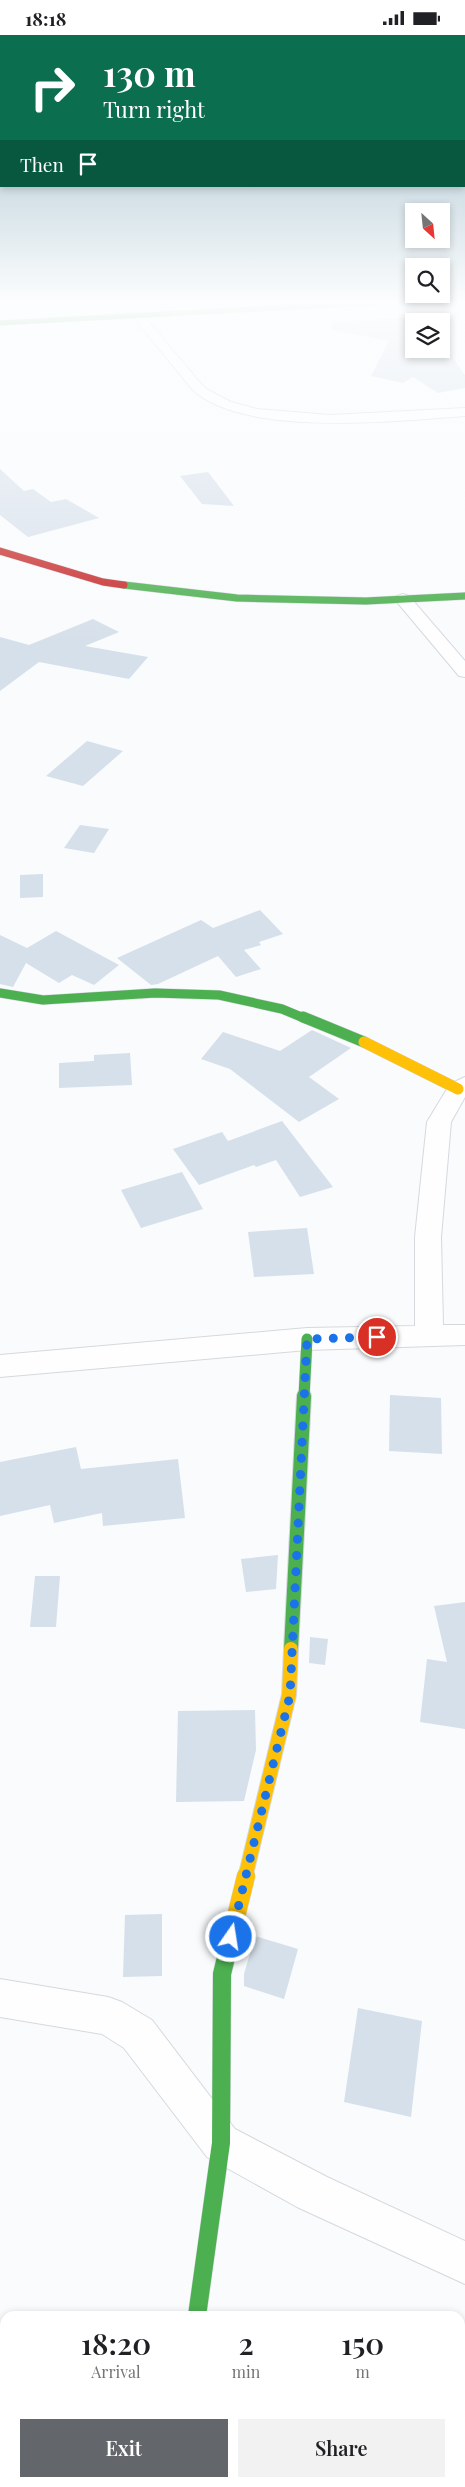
<!DOCTYPE html>
<html lang="en">
<head>
<meta charset="utf-8">
<style>
	:root { --surface:#fff; --page:#f2f2f2; --text:#202124; --muted:#757577; --accent:#63676b }
	body { margin:0; font-family:"Playfair Display",serif; background:var(--page); color:var(--text); height:100vh; display:flex; flex-direction:column; font-size:19px; white-space:nowrap }
	* { box-sizing:border-box; margin:0 }
	p { font-size:16px; color:var(--muted) }
	.icon { flex:none; width:28px; height:28px; fill:none; stroke:currentColor; stroke-width:2; stroke-linecap:round; stroke-linejoin:round }
	.map { position:relative; flex:1; overflow:hidden }
	.details { position:absolute; left:0px; top:2276px; width:465px; height:176px; display:flex; flex-direction:column; background:var(--surface); border-radius:15px 15px 0 0; box-shadow:0 2px 8px #0003 }
	.details>* { flex:none }
	.top-card { position:absolute; left:0px; top:0px; width:465px; height:152px; box-shadow:0 2px 8px #0003; background:#0b6e4f; color:#fff; overflow:hidden }
	.needle { width:32px; rotate:153deg }
	.tools { position:absolute; left:405px; top:168px; display:grid; gap:10px }
	.tools a { display:grid; place-items:center; width:45px; height:45px; border-radius:0px; background:var(--surface); box-shadow:0 2px 8px #0003; font-size:25px }
	.pin { position:absolute; display:grid; place-items:center; width:42px; height:42px; color:#fff; margin:-21px; border:2px solid #fff; border-radius:50%; box-shadow:0 1px 5px #0007 }
	.me { position:absolute; width:55px; margin:-28px; rotate:13deg; stroke-linejoin:round; filter:drop-shadow(0 0 4px #0008) }
	.turn { display:flex; align-items:center; gap:18px; height:105px; padding:0 20px; font-size:22px }
	.turn .icon { width:65px; height:65px; stroke-width:2.5 }
	.turn b { display:block; font-size:35px; line-height:42px }
	.then { display:flex; align-items:center; height:48px; padding:0 20px; background:#0003; gap:10px; font-size:19px }
	.eta { display:flex; justify-content:space-evenly; align-items:center; height:85px; text-align:center }
	.eta b { font-size:30px; font-weight:600; line-height:35px }
	.primary-button { display:flex; gap:10px; margin-top:auto; padding:10px 20px }
	.primary-button a { flex:1; height:58px; border-radius:0px; background:var(--accent); color:#fff; font-size:20px; font-weight:600; line-height:58px; text-align:center }
	.primary-button a+a { background:var(--page); color:var(--text) }
	.status { display:flex; justify-content:space-between; align-items:center; height:35px; padding:0 25px; background:var(--surface); direction:ltr }
	.status svg { height:14px; fill:currentColor }
	.map>svg:first-child { display:block }
</style>
</head>
<body>
<div class="status"><b>18:18</b><svg viewBox="0 0 49 12"><path d="M0 12V9h3v3zM5 12V6h3v6zM10 12V3h3v9zM15 12V0h3v12zM26 1h20v11H26zM47 4h2v5h-2z"/></svg></div>
<div class="map">
<svg width="465" height="2452" viewBox="0 0 465 2452">
	<rect width="100%" height="100%" fill="#f9fbfd"/>
	<!-- building -->
	<path fill="#d6e0ea" d="M417 275 447 276 445 304 441 307V286H414V314H447L465 340V353L438 358 413 342 403 348 371 341 389 306 332 295V287L416 282Z
		M0 434 24 456 33 454 51 467 66 464 99 483 28 502 0 480Z
		M208 437 234 471 202 469 180 441Z
		M93 584 119 597 85 611 148 622 129 644 39 627 0 656V602L29 610Z
		M87 706 123 716 83 751 46 741Z
		M80 790 109 794 94 818 64 813Z
		M43 839V862L20 863V840Z
		M260 875 283 899 259 907 261 910 244 915 261 934 236 942 218 921 158 949 151 950 117 923 201 885 213 893Z
		M56 896 119 930 94 950 72 940 59 948 26 928 13 952 0 949V900L27 913Z
		M312 995 351 1013 309 1042 339 1064 299 1087 230 1034 201 1024 223 997 280 1016Z
		M130 1018 132 1050 59 1053V1028L94 1026V1020Z
		M282 1086 333 1152 300 1162 276 1125 256 1132 254 1130 199 1150 173 1114 222 1097 228 1106Z
		M182 1137 203 1174 141 1193 121 1155Z
		M307 1193 314 1239 254 1242 248 1197Z
		M390 1360 441 1363 442 1419 389 1416Z
		M76 1412 81 1434 178 1424 185 1483 103 1491 102 1478 54 1488 50 1470 0 1481V1427Z
		M278 1520 276 1554 246 1557 241 1524Z
		M35 1541H60L56 1592H30Z
		M465 1567V1694L420 1687 427 1624 447 1627 434 1571Z
		M310 1602 328 1604 325 1630 309 1628Z
		M255 1675 256 1715 244 1766 176 1767 178 1676Z
		M162 1879V1941L123 1942 125 1880Z
		M255 1901 298 1914 284 1964 244 1951V1939Z
		M358 1973 422 1986 411 2082 344 2067Z"/>
	<g fill="none" stroke-linecap="round" stroke-linejoin="round">
		<defs>
			<path id="street" d="M0 265H7L0 268Z
				M138 278 142 279 201 349 208 355 231 367 257 374 330 380 465 373V381C399 386 242 403 192 354L134 283 132 281Z
				M403 559 409 561 465 626V642L459 641 397 567 395 564 397 561Z
				M465 1042V1062L451 1087 441 1202 443 1290H465V1310L307 1315 0 1342V1320L307 1293 415 1291V1202L427 1087 450 1049Z
				M0 1944 108 1962 122 1967 152 1985 235 2094 327 2142 465 2206V2249L297 2172 207 2122 124 2013 102 1999 0 1982Z
				M151 2448H197L196 2452H150Z"/>
			<path id="fast-far5" d="M0 288 422 265"/>
			<path id="fast-far4" d="M124 550 237 563 366 566 465 561"/>
			<path id="fast-far3" d="M0 958 43 965 155 958 219 960 282 974 306 984"/>
			<path id="fast-far2" d="M303 982 364 1007
				M304 1362 307 1304"/>
			<path id="fast-far1" d="M291 1614 304 1361"/>
			<path id="fast" d="M197 2281 221 2108 222 1939 230 1906"/>
			<path id="slow-far2" d="M364 1007 458 1054"/>
			<path id="slow-far1" d="M245 1843 289 1660 291 1614"/>
			<path id="slow" d="M230 1906 246 1841"/>
			<path id="jam" d="M0 516 103 547 124 550"/>
		</defs>
		<!-- street casing -->
		<use href="#street" stroke="#d5d9dd" stroke-width="2"/>
		<!-- fast-far5 casing -->
		<use href="#fast-far5" stroke="#d5d9dd" stroke-width="5.5"/>
		<!-- fast-far4 casing -->
		<use href="#fast-far4" stroke="#d5d9dd" stroke-width="8"/>
		<!-- fast-far3 casing -->
		<use href="#fast-far3" stroke="#d5d9dd" stroke-width="10"/>
		<!-- fast-far2 casing -->
		<use href="#fast-far2" stroke="#d5d9dd" stroke-width="12"/>
		<!-- fast-far1 casing -->
		<use href="#fast-far1" stroke="#d5d9dd" stroke-width="16"/>
		<!-- fast casing -->
		<use href="#fast" stroke="#d5d9dd" stroke-width="19"/>
		<!-- slow-far2 casing -->
		<use href="#slow-far2" stroke="#d5d9dd" stroke-width="12"/>
		<!-- slow-far1 casing -->
		<use href="#slow-far1" stroke="#d5d9dd" stroke-width="16"/>
		<!-- slow casing -->
		<use href="#slow" stroke="#d5d9dd" stroke-width="19"/>
		<!-- jam casing -->
		<use href="#jam" stroke="#d5d9dd" stroke-width="8"/>
		<!-- street -->
		<use href="#street" fill="#fefeff" fill-rule="evenodd"/>
		<!-- fast-far5 -->
		<use href="#fast-far5" stroke="#4caf50" stroke-width="5"/>
		<!-- fast-far4 -->
		<use href="#fast-far4" stroke="#4caf50" stroke-width="7"/>
		<!-- fast-far3 -->
		<use href="#fast-far3" stroke="#4caf50" stroke-width="9"/>
		<!-- fast-far2 -->
		<use href="#fast-far2" stroke="#4caf50" stroke-width="11"/>
		<!-- fast-far1 -->
		<use href="#fast-far1" stroke="#4caf50" stroke-width="14"/>
		<!-- fast -->
		<use href="#fast" stroke="#4caf50" stroke-width="18"/>
		<!-- slow-far2 -->
		<use href="#slow-far2" stroke="#ffc107" stroke-width="11"/>
		<!-- slow-far1 -->
		<use href="#slow-far1" stroke="#ffc107" stroke-width="14"/>
		<!-- slow -->
		<use href="#slow" stroke="#ffc107" stroke-width="18"/>
		<!-- jam -->
		<use href="#jam" stroke="#c62828" stroke-width="7"/>
	</g>
	<!-- sky -->
	<linearGradient id="sky" x2="0" y2="1"><stop stop-color="#97b7c5"/><stop offset="0.44" stop-color="#fcfdfe"/><stop offset="1" stop-color="#fcfdfe" stop-opacity="0"/></linearGradient>
	<rect width="465" height="608" fill="url(#sky)"/>
	<g fill="none" stroke-linecap="round" stroke-linejoin="round">
		<!-- route -->
		<path stroke="#1a73e8" stroke-width="9" stroke-dasharray="0 16.2" d="M231 1902 290 1660 307 1304 377 1302"/>
	</g>
</svg>
<div class="tools">
<a><svg class="needle" viewBox="-14 -14 28 28"><path d="M0-13l5 13h-10z" fill="#e53935"/><path d="M0 13l5-13h-10z" fill="#757577"/></svg></a>
<a><svg class="icon" aria-label="search" viewBox="0 0 24 24"><circle cx="10" cy="10" r="6"/><path d="M15 15l6 6"/></svg></a>
<a><svg class="icon" aria-label="layers" viewBox="0 0 24 24"><path d="M12 4l9 5-9 5-9-5zM3 14l9 5 9-5"/></svg></a>
</div>
<div class="pin" style="left:377px;top:1302px;background:#d93025"><svg class="icon" aria-label="arrive" viewBox="0 0 24 24"><path d="M6 21V4h12l-3 4 3 4H6"/></svg></div>
<svg class="me" style="left:231px;top:1902px" viewBox="-20 -20 40 40"><circle r="17" fill="#1a73e8" stroke="#fff" stroke-width="3"/><path d="M0-11L8 9 0 5-8 9z" fill="#fff"/></svg>
<div class="top-card">
<div class="turn"><svg class="icon" aria-label="right" viewBox="0 0 24 24"><path d="M7 20v-9h11M14 6l5 5-5 5"/></svg><div><b>130 m</b>Turn right</div></div>
<div class="then">Then<svg class="icon" aria-label="arrive" viewBox="0 0 24 24"><path d="M6 21V4h12l-3 4 3 4H6"/></svg></div>
</div>
<section class="details">
<div class="eta">
<div><b>18:20</b><p>Arrival</p></div>
<div><b>2</b><p>min</p></div>
<div><b>150</b><p>m</p></div>
</div>
<div class="primary-button"><a>Exit</a><a>Share</a></div>
</section>
</div>
</body>
</html>
